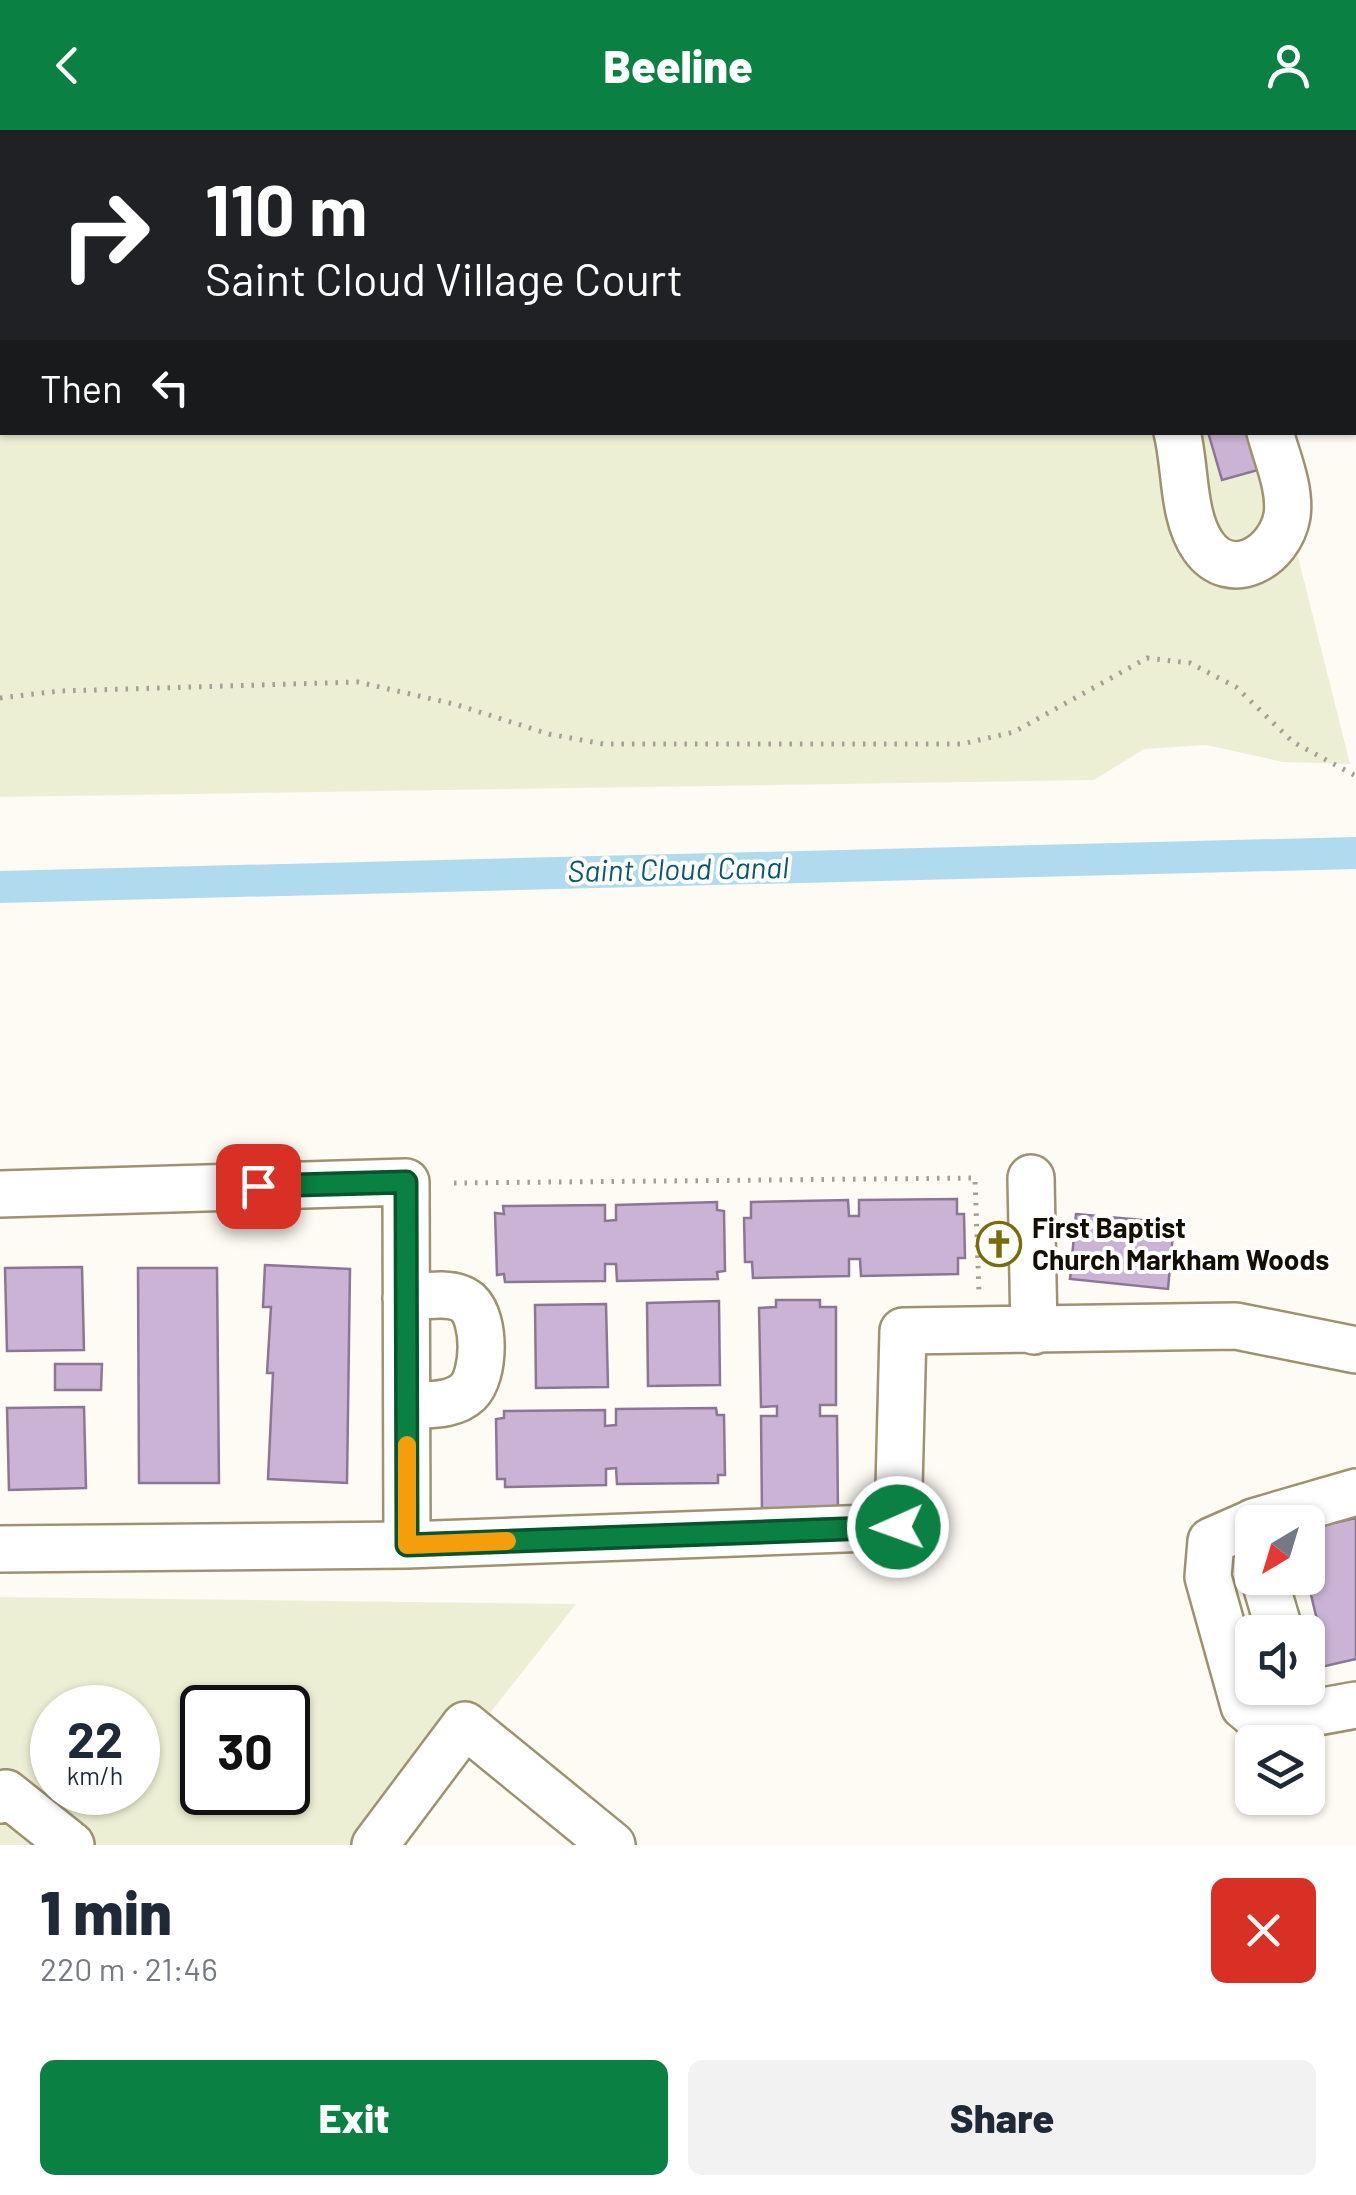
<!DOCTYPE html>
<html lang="en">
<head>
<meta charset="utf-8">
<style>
	:root { --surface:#fff; --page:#f2f2f3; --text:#1f2937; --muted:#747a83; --accent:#0b8043 }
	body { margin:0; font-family:Barlow,sans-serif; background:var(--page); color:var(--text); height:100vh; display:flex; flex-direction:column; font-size:38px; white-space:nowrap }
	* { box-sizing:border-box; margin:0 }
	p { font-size:32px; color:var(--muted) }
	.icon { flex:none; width:55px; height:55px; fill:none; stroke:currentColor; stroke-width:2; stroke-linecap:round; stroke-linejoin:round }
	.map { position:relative; height:1715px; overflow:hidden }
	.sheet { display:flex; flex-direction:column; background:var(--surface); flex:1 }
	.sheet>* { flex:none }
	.top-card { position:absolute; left:0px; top:0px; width:1358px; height:305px; box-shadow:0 2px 8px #0004; background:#202124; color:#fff; overflow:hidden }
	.needle { width:65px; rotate:218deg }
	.controls { position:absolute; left:1235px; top:1375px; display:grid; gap:20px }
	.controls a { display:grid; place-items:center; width:90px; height:90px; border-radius:15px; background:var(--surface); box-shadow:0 2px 8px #0004; font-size:50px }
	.speed { position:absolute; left:30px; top:1555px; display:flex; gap:20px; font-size:50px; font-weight:700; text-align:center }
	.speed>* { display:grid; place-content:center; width:130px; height:130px; border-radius:50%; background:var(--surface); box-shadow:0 2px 8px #0004; line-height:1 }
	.speed small { font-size:25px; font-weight:400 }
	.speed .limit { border:5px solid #111; border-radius:15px; background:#fff; color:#111 }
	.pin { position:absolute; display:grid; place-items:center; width:85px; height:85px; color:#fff; margin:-42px; border-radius:20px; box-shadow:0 5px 15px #0006 }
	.me { position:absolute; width:110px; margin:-55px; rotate:268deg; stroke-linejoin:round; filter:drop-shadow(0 0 8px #0008) }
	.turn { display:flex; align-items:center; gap:35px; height:210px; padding:0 40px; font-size:45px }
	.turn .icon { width:130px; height:130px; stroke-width:2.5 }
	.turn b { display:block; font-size:70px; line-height:85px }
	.then { display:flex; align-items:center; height:95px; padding:0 40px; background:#0003; gap:20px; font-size:38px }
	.round { display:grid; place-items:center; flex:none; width:105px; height:105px; border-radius:15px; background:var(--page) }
	.head { display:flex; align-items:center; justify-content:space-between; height:170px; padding:0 40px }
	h1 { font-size:60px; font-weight:800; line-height:75px }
	.cta { display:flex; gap:20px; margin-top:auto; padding:20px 40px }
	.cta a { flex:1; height:115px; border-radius:15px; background:var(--accent); color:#fff; font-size:40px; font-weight:800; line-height:115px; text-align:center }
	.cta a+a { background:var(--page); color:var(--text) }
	header { display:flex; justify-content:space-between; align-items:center; height:130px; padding:0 40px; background:var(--accent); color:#fff; font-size:45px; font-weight:800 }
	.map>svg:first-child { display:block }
</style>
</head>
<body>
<header><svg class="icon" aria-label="back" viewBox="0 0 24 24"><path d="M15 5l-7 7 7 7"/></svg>Beeline<svg class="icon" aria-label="person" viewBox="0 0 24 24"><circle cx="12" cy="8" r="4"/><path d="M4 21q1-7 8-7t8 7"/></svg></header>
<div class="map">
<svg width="1356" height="1715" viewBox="0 0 1356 1715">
	<rect width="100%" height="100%" fill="#fefbf4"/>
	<!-- commercial -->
	<path fill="#fceee7" d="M0 0H800L801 2H2L0 278Z"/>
	<!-- green -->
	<path fill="#edefd5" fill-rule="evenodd" d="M0 292 2 302 1267 303 1350 634 1283 632 1206 615 1144 619 1094 650 0 667Z
		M0 1467 576 1474 386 1715H0ZM52 1578H138V1662H52ZM202 1578H288V1662H202Z"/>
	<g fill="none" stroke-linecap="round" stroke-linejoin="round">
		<!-- canal -->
		<path stroke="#b0daee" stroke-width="32" d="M0 757 1356 723"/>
	</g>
	<!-- building -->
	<path fill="#cab3d4" stroke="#8b7794" stroke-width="2.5" d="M0 0 164 2H2L0 228Z
		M1208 302H1259L1269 337 1222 350Z
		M957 1069V1084H964L965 1128H958V1144L861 1146 860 1129H849V1146L753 1148 752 1132H745L744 1088H751V1072L848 1070 849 1086H859V1070Z
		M717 1072V1080L724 1081 725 1141 717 1142 718 1149 617 1151 616 1134H605V1151L505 1152 504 1144 497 1145 495 1083 504 1084 503 1076 605 1075V1091L616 1090V1075Z
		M1076 1084 1174 1093 1168 1159 1070 1149Z
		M265 1135 350 1139 347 1353 268 1349 273 1243H267L271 1177H263Z
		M82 1137 84 1220 7 1221 5 1138Z
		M138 1138H217L219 1353H139Z
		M776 1170H820V1177H836V1275H820V1286H837L838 1382 762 1384 761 1286H777V1276L761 1277 759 1178 776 1177Z
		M719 1171 720 1255 648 1256 647 1173Z
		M606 1174 608 1257 536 1258 535 1175Z
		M55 1234H102L101 1260H55Z
		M84 1277 86 1358 9 1360 7 1278Z
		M716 1278 717 1285H724L725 1345H718V1353L617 1354 616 1338 606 1339V1355L505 1357V1349H497L496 1289 504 1288V1281L605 1280V1296L616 1295V1279Z
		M1356 1388V1529L1308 1540V1502H1280L1318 1494 1307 1448 1308 1399Z"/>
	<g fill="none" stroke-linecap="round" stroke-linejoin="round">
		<defs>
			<path id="minor" d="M271 0V2
				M726 0V2
				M832 0V2
				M0 248H2
				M1177 302C1186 337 1182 386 1203 416 1231 456 1280 426 1287 386 1291 359 1277 328 1270 302
				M1031 1048 1034 1201
				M0 1064 406 1052 407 1415
				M406 1168C424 1166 453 1160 468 1173 486 1190 485 1245 468 1262 452 1277 427 1274 407 1276
				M1253 1392 1356 1362
				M1252 1393 1211 1411 1208 1447 1244 1576 1263 1592 1356 1575
				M0 1419 407 1415 898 1397 903 1201 1236 1196 1356 1220
				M1264 1448 1280 1502
				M0 1670 6 1663 71 1715
				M375 1715 465 1595 612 1715"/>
			<path id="highway" d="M1301 0 1302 2
				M1355 202 1356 206"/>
		</defs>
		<!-- minor casing -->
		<use href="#minor" stroke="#9e9270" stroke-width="50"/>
		<!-- highway casing -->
		<use href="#highway" stroke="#9e9270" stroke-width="60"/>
		<!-- path -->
		<path stroke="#a39f97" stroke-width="5" stroke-dasharray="2.5 8" stroke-linecap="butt" d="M0 568 60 561 358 552 454 574 549 604 603 614H962L1014 602 1147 528 1190 533 1236 557 1293 612 1356 646
			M454 1053 975 1048 979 1164"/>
		<!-- minor -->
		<use href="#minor" stroke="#fff" stroke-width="45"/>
		<!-- highway -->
		<use href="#highway" stroke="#fff" stroke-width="55"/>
	</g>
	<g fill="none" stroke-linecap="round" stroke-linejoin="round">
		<defs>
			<path id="route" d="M258 1056 406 1052 407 1415 898 1397"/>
		</defs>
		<!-- route casing -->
		<use href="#route" stroke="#07532c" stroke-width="25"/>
		<!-- route -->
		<use href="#route" stroke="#0b8043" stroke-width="18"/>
		<!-- slow -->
		<path stroke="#f59e0b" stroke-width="18" d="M407 1315V1415L507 1411"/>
	</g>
	<!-- icons -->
	<defs>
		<symbol id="church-ring" viewBox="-11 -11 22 22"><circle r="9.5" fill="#fff" stroke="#796d09" stroke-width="1.5"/><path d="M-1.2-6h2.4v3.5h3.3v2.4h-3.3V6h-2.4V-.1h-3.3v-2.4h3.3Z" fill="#796d09"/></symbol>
	</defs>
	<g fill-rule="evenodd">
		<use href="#church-ring" x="974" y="1089" width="50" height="50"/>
	</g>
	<g text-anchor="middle" stroke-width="8" stroke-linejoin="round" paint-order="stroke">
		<!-- poi labels -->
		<g font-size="28" font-weight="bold" fill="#140f04" stroke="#fff" text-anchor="start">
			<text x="1032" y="1108">First Baptist<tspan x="1032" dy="32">Church Markham Woods</tspan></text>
		</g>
		<!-- water labels -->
		<g font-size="30" font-style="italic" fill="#085773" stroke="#fff">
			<text transform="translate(678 740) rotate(-1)" y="10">Saint Cloud Canal</text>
		</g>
	</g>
</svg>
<div class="controls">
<a><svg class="needle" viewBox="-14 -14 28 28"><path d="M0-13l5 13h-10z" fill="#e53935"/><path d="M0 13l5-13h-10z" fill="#747a83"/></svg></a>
<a><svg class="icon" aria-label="sound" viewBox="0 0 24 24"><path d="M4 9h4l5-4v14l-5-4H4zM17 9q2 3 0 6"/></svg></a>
<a><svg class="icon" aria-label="layers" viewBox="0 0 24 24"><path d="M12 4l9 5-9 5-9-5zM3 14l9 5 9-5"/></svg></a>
</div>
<div class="speed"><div>22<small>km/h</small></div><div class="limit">30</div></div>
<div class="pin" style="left:258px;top:1056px;background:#d93025"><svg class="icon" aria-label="arrive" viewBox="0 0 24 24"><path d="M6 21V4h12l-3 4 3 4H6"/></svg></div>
<svg class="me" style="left:898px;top:1397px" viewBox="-20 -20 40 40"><circle r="17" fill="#0b8043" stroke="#fff" stroke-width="3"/><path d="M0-11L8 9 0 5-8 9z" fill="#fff"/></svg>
<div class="top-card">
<div class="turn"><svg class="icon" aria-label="right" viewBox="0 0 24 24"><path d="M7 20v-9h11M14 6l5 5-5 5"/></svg><div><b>110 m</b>Saint Cloud Village Court</div></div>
<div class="then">Then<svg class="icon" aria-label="left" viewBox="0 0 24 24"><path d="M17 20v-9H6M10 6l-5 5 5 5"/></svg></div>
</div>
</div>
<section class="sheet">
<div class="head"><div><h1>1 min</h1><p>220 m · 21:46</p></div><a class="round" style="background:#d93025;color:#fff"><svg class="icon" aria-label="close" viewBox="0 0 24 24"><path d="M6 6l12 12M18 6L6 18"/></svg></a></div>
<div class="cta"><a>Exit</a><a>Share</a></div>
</section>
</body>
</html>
